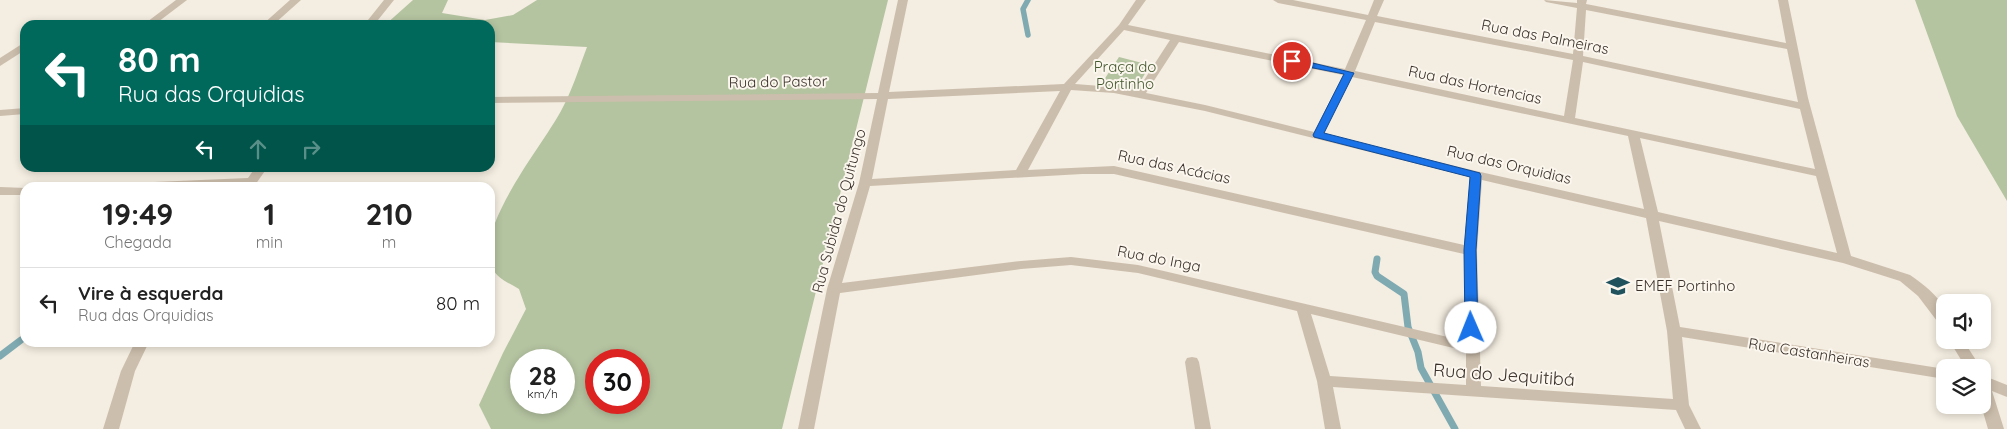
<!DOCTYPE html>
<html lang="pt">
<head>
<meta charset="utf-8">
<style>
	:root { --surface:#fff; --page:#f6f6f6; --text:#222; --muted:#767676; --line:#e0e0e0 }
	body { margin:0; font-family:Quicksand,sans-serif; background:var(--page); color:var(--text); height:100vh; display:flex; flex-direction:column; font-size:19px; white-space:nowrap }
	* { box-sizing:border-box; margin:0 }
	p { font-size:16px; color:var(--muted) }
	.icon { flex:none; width:28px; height:28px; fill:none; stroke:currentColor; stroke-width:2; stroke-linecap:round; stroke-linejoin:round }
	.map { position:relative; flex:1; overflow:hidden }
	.side { position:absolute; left:20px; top:182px; width:475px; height:165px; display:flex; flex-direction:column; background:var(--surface); border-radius:15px; box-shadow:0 2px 8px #0003 }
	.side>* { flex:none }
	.top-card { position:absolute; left:20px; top:20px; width:475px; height:152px; border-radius:15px; box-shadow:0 2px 8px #0003; background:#00695c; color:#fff; overflow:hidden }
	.tools { position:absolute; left:1936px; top:294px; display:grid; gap:10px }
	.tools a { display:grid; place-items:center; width:55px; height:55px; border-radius:10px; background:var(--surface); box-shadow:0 2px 8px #0003; font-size:25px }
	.speed { position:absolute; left:510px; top:349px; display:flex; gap:10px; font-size:25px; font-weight:700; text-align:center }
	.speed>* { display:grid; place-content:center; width:65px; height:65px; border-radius:50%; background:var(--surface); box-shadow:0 2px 8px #0003; line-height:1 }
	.speed small { font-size:12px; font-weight:400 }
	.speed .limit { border:8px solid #d22; background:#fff; color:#111 }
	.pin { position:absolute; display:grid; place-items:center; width:42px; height:42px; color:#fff; margin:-21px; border:2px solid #fff; border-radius:50%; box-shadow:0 1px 5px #0007 }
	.me { position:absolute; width:55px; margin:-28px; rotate:359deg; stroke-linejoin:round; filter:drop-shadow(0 0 4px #0008) }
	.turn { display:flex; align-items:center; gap:18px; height:105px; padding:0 15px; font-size:22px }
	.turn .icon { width:65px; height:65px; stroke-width:2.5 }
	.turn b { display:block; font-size:35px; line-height:42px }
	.lanes { display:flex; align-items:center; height:48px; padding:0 15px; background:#0003; justify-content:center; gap:25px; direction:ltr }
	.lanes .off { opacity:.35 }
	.eta { display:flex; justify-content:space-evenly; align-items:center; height:85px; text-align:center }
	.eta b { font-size:30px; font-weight:700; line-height:35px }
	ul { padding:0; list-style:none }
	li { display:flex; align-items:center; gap:15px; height:70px; padding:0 15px; border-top:1px solid var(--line) }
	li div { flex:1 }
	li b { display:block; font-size:19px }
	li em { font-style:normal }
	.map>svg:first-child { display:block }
</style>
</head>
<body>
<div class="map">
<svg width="2007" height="429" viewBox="0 0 2007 429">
	<rect width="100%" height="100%" fill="#f4ede1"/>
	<!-- green -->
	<path fill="#b4c3a0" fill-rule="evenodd" d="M413 0H448L442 13 485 20 513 15 537 0H888L782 429H491L479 405 503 353 526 309 519 289C509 283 498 279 492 268 472 230 543 145 561 111 572 91 579 68 587 47L490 42V25H385ZM521 360H564V402H521ZM596 360H639V402H596Z
		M1915 0H2007V201L1957 116Z
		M1119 57 1150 65 1133 94 1100 86Z"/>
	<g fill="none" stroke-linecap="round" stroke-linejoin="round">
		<!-- stream-far1 -->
		<path stroke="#7faab1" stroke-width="5.5" d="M1028 0 1023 9 1028 35"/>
		<!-- stream -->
		<path stroke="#7faab1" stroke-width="7" d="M1377 259 1375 272 1377 276 1404 294 1408 327 1418 352 1421 368 1455 429
			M0 356 21 340"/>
		<!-- minor -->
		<path fill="#ccbeac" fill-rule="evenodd" d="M176 0H187L154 25H143Z
			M290 0H301L273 25H262Z
			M384 0H394L374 25H364Z
			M898 0H908L889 92 1064 84 1119 25 1136 0H1146L1128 25 1345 69 1366 20 1278 3 1273 0H1293L1368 15 1374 0H1384L1377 16 1573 54 1577 8 1546 2 1544 0 1577 3V0H1587L1586 4 1786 43 1778 0H1788L1808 98 1851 256 1910 275C1922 283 1939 296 1945 310 1946 315 1945 322 1945 327L1940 325 1918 296 1900 281 1843 263 1659 221 1680 327 1945 369V379L1682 337 1689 405 1701 429H1685L1676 410 1333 387 1341 429H1325L1317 381 1297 311 1138 273 1071 265 1021 269 840 293 814 429H798L827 289 859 183 877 99 490 103V97L878 93ZM1586 10 1787 49 1798 102 1583 56ZM1375 22 1573 60 1564 116 1355 71ZM1124 30 1170 40 1137 91 1114 87 1075 84ZM1179 42 1343 75 1314 132 1205 105 1146 93ZM1583 62 1800 109 1815 169 1575 118ZM1352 77 1628 136 1644 209 1476 171 1324 134ZM1071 90 1114 93 1205 111 1470 177 1464 245 1114 166 1028 170ZM1060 91 1016 170 872 179 888 99ZM1640 138 1816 176 1837 253 1658 212ZM1082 174H1114L1464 254 1465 341 1138 265 1071 257 1021 261 842 283 870 186ZM1482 180 1646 218 1667 331 1673 399 1481 386 1477 251ZM1311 314 1466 351V385L1330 376Z
			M25 42V50L0 66V58Z
			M25 108V114L0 116V110Z
			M255 168H267L253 188H101L107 184 248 178Z
			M0 187 26 188 25 195H0Z
			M1949 340H1963L1981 368H1966Z
			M135 342H149L135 371 119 429H103L121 371Z
			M1192 357 1197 358 1199 362 1211 429H1195L1185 362 1187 358Z
			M1982 375 2007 385V397L1992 391 2004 429H1988L1981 405Z"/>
	</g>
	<!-- route -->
	<path fill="#1a73e8" stroke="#114b97" d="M1292 58 1354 73 1324 133 1480 173 1481 176 1476 250 1478 328 1476 331H1467L1465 328 1464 250 1470 177 1314 137 1313 135 1344 74 1288 63V59Z"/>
	<!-- icons -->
	<defs>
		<symbol id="school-bare" viewBox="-9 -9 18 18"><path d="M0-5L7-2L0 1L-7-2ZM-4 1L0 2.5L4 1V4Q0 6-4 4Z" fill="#20525d" stroke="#fbf6ee" stroke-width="2.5" paint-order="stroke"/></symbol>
	</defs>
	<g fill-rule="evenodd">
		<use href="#school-bare" x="1602" y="270" width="32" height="32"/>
	</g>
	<g text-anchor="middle" stroke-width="4" stroke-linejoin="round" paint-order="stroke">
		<!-- street labels -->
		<g font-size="15" fill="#3a312b" stroke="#fbf6ee">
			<text transform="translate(1545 37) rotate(11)" y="5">Rua das Palmeiras</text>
			<text transform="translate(778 82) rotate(-1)" y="5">Rua do Pastor</text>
			<text transform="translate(1475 85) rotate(12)" y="5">Rua das Hortencias</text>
			<text transform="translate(1509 165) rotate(13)" y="5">Rua das Orquidias</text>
			<text transform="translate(1174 167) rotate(12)" y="5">Rua das Acácias</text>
			<text transform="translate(839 211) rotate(-75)" y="5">Rua Subida do Quitungo</text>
			<text transform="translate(1159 259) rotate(11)" y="5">Rua do Inga</text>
			<text transform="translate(1809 353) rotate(9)" y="5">Rua Castanheiras</text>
		</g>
		<!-- park labels -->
		<g font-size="15" fill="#45592e" stroke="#fbf6ee">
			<text x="1125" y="72">Praça do<tspan x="1125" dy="17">Portinho</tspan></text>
		</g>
		<!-- poi labels -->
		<g font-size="15" fill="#3a312b" stroke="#fbf6ee" text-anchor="start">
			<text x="1635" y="291">EMEF Portinho</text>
		</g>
		<!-- near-street labels -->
		<g font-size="18" fill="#3a312b" stroke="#fbf6ee">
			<text transform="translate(1504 375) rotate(4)" y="6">Rua do Jequitibá</text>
		</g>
	</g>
</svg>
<div class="tools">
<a><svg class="icon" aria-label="sound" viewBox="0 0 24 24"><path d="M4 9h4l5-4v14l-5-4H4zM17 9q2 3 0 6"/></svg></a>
<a><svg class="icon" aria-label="layers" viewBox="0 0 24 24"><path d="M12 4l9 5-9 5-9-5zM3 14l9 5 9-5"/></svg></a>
</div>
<div class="speed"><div>28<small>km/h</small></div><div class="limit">30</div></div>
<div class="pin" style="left:1292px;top:61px;background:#d93025"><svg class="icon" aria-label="arrive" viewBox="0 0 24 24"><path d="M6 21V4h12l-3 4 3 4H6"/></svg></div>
<svg class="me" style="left:1471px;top:328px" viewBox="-20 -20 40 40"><circle r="19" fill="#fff"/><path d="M0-13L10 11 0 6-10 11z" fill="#1a73e8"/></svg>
<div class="top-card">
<div class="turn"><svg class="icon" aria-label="left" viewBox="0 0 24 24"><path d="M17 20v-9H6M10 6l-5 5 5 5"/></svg><div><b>80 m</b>Rua das Orquidias</div></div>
<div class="lanes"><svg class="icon" aria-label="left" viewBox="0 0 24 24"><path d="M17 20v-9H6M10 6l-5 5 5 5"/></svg><svg class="icon off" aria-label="ahead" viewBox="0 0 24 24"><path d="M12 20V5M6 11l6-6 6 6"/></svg><svg class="icon off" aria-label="right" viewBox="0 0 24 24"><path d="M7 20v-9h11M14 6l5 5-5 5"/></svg></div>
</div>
<section class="side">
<div class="eta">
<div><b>19:49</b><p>Chegada</p></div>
<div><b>1</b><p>min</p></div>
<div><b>210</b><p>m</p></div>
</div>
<ul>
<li><svg class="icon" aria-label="left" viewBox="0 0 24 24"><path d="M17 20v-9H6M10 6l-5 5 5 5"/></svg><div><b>Vire à esquerda</b><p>Rua das Orquidias</p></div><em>80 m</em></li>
</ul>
</section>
</div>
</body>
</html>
